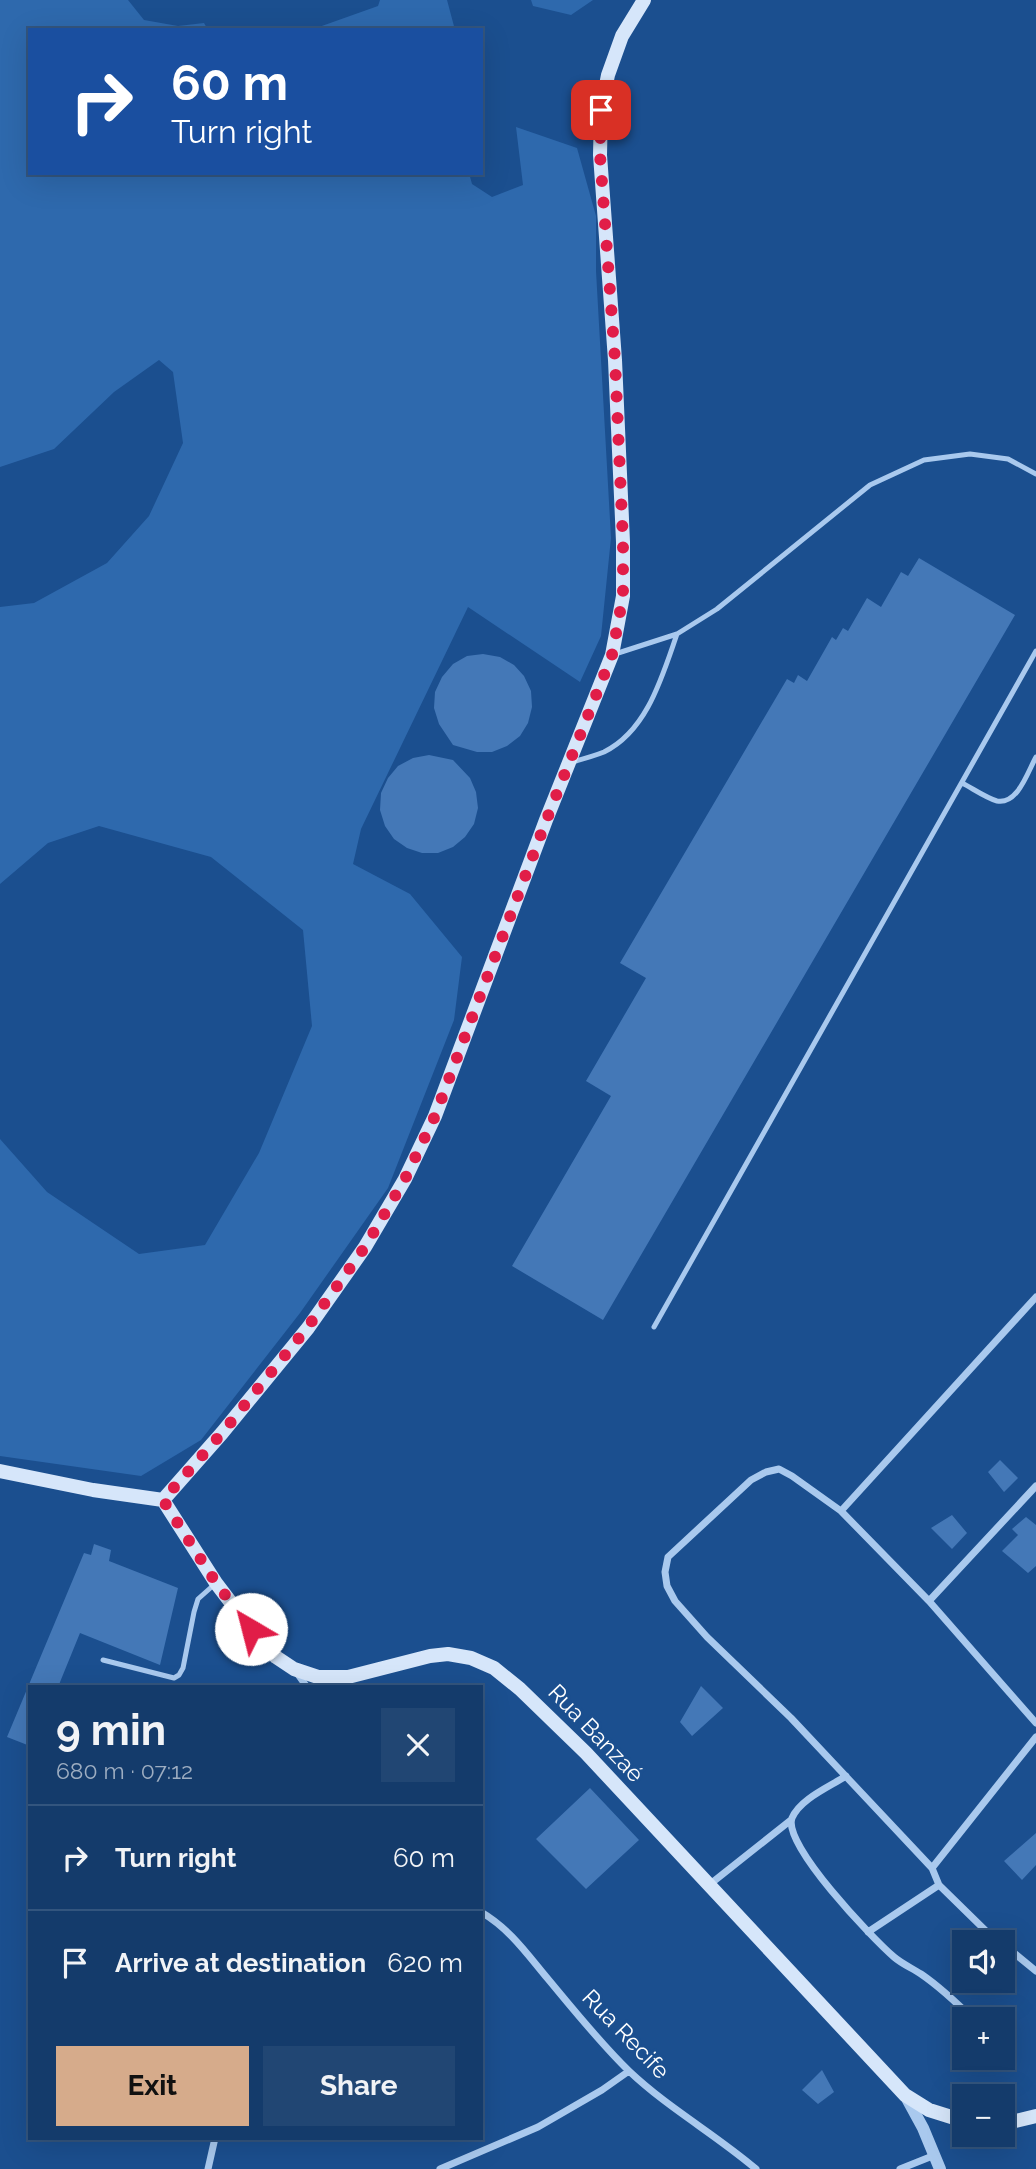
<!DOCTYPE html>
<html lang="en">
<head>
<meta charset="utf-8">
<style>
	:root { --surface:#143b6b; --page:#214673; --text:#f1f3f6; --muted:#9dadc1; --line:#33557e; --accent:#d6ab8b }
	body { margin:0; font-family:Raleway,sans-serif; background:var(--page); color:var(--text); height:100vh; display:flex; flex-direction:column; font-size:26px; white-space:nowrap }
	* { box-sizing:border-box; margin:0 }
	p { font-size:23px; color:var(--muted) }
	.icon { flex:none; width:38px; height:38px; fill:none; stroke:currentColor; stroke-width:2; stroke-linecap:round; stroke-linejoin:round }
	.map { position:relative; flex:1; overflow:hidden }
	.drawer { position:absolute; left:28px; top:1685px; width:455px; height:455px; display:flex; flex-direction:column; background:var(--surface); border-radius:0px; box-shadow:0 7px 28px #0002,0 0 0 2px var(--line) }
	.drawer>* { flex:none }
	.banner { position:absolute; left:28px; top:28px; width:455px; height:147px; border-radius:0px; box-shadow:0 7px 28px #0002,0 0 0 2px var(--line); background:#1a4fa0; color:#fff; overflow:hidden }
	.controls { position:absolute; left:952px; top:1930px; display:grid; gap:14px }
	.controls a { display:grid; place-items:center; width:63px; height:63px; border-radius:0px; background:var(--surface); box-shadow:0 7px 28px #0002,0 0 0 2px var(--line); font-size:35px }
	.pin { position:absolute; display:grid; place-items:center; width:60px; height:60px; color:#fff; margin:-30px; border-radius:14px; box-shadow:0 4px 10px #0006 }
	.me { position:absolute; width:77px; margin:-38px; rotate:323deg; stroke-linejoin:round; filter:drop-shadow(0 0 5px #0008) }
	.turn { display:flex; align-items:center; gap:24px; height:147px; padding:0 28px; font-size:32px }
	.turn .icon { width:91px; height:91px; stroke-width:2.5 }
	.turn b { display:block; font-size:49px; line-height:60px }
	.round { display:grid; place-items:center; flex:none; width:74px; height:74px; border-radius:0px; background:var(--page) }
	.summary { display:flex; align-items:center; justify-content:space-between; height:119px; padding:0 28px }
	h1 { font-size:42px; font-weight:700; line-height:52px }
	.cta { display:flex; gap:14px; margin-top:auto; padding:14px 28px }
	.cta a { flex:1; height:80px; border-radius:0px; background:var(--accent); color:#111; font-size:28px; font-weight:700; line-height:80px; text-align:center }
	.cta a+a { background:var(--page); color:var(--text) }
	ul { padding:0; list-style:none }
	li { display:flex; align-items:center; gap:21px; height:105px; padding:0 28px; border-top:2px solid var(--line) }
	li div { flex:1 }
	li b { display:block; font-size:26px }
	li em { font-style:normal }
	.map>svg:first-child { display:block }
</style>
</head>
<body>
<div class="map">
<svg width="1036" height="2169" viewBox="0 0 1036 2169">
	<rect width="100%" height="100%" fill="#1b4f8f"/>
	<!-- green -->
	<path fill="#2e69ad" d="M0 0H128L144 20 178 26 204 23 208 30H30V173H469L472 184 492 197 523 185 516 127 577 148 596 216V271L611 538 601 636 580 682 468 607 361 829 353 864 410 894 462 957 454 1020 388 1188 300 1313 201 1440 141 1476 0 1456V1139L47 1192 139 1254 205 1245 259 1153 312 1026 303 930 211 857 99 826 48 843 0 884V607L34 603 107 563 149 516 183 443 173 372 159 360 114 392 54 449 0 467Z
		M380 0H447L455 30H317L319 27 378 6Z
		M531 0H593L571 15 533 6Z"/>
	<!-- building -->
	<path fill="#4478b7" d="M919 558 1015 615 603 1320 512 1266 611 1096 586 1081 646 978 620 963 787 679 794 683 798 675 807 681 832 637 836 640 843 628 848 631 867 598 881 607 901 572 908 576Z
		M483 654 500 657 514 665 524 676 531 691 532 707 528 723 520 736 507 746 492 752H477L453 745 439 724 434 708 435 692 442 677 453 664 467 656Z
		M429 755 453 760 470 778 476 792 478 808 474 824 465 837 453 847 438 853H422L407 848 394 839 385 826 380 810 381 793 388 778 398 766 413 758Z
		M1000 1460 1018 1478 1004 1492 988 1472Z
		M952 1515 967 1533 952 1549 931 1528Z
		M1026 1517 1036 1525V1566L1028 1573 1002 1551 1018 1535 1012 1529Z
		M94 1544 111 1550 109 1561 178 1588 160 1665 80 1633 58 1687H30V1746L7 1737 84 1553 91 1555Z
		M701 1686 723 1708 692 1736 680 1722Z
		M590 1788 639 1840 586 1889 536 1839Z
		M1036 1833V1865L1022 1880 1004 1861Z
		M822 2070 834 2092 818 2104 802 2090Z"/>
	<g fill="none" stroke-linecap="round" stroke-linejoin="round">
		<!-- service -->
		<path stroke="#a9c9ee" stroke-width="5" d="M615 654 677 634 717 609 870 485 924 460 970 454 1008 459 1036 474
			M572 762C583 759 594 756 604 752 647 731 662 677 677 634
			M962 783C972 788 986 798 997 801 1018 805 1028 771 1036 757
			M654 1327 1036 651
			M103 1660 174 1678 179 1675 183 1668 194 1612 198 1599 216 1583"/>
		<!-- minor -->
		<path stroke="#a9c9ee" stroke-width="7" d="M841 1511 1036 1297
			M929 1601 1036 1486
			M297 1673 307 1687
			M846 1776C829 1787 800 1799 792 1818 782 1844 873 1939 894 1957 902 1964 912 1968 921 1974 940 1987 957 2003 974 2020
			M932 1868 1036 1737
			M709 1885 791 1820
			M481 1912C510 1929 527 1954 548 1979 573 2009 601 2044 629 2071 668 2108 715 2134 756 2169
			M868 1932 939 1885
			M1001 1942 986 1931 939 1885 932 1868 791 1718 707 1637 675 1601 667 1586 665 1572 668 1557 751 1480 766 1472 779 1469 792 1476 841 1511 929 1601 1036 1723
			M1003 1944 1036 1971
			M1003 2046 1006 2048
			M208 2169 215 2138
			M440 2169 538 2127 602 2090 629 2071
			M900 2169 935 2155"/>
		<!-- tertiary -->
		<path stroke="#a9c9ee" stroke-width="12" d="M905 2095 923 2128 940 2169"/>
		<!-- secondary -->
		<path stroke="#d6e6fa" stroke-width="14" d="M0 1471 93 1490 163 1500
			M163 1500 222 1433 308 1328 365 1247 405 1179 435 1116 546 820 612 655 623 596V542L615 360 600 155 601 110 608 75 622 36 644 0
			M163 1500 216 1583 251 1629 276 1657 294 1669 318 1677H348L430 1656 448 1654 471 1658 494 1668 520 1689 586 1753 905 2095 929 2110 964 2121
			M1003 2124 1036 2116"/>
	</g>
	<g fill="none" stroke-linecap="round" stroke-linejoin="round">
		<!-- route -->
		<path stroke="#e11d48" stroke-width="12" stroke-dasharray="0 21.6" d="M251 1629 216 1583 163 1500 222 1433 307 1328 365 1247 405 1179 435 1116 546 821 612 655 623 596V542L615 360 600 155 601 110"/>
	</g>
	<g text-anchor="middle" stroke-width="6" stroke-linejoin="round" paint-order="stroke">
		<!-- street labels -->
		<g font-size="23" fill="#fff" stroke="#1b4f8f">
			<text transform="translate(596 1733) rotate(46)" y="8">Rua Banzaé</text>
			<text transform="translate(626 2034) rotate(46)" y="8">Rua Recife</text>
		</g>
	</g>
</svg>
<div class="controls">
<a><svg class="icon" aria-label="sound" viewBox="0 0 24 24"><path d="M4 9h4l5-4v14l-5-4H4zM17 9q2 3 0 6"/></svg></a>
<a>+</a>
<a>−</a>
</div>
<div class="pin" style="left:601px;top:110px;background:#d93025"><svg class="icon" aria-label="arrive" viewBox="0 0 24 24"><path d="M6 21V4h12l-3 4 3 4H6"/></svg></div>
<svg class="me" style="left:251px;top:1629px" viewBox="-20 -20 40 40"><circle r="19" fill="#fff"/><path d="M0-13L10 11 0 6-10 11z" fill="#e11d48"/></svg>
<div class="banner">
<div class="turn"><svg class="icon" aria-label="right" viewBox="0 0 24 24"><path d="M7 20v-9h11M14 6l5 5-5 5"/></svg><div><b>60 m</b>Turn right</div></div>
</div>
<section class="drawer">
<div class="summary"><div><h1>9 min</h1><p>680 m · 07:12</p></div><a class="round"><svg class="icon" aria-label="close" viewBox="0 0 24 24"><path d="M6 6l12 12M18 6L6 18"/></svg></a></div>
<ul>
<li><svg class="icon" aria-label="right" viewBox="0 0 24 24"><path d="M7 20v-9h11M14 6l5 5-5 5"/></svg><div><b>Turn right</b></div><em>60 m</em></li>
<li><svg class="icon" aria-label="arrive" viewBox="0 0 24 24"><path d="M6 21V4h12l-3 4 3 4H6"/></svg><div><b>Arrive at destination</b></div><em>620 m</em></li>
</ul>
<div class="cta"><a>Exit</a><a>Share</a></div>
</section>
</div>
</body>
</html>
